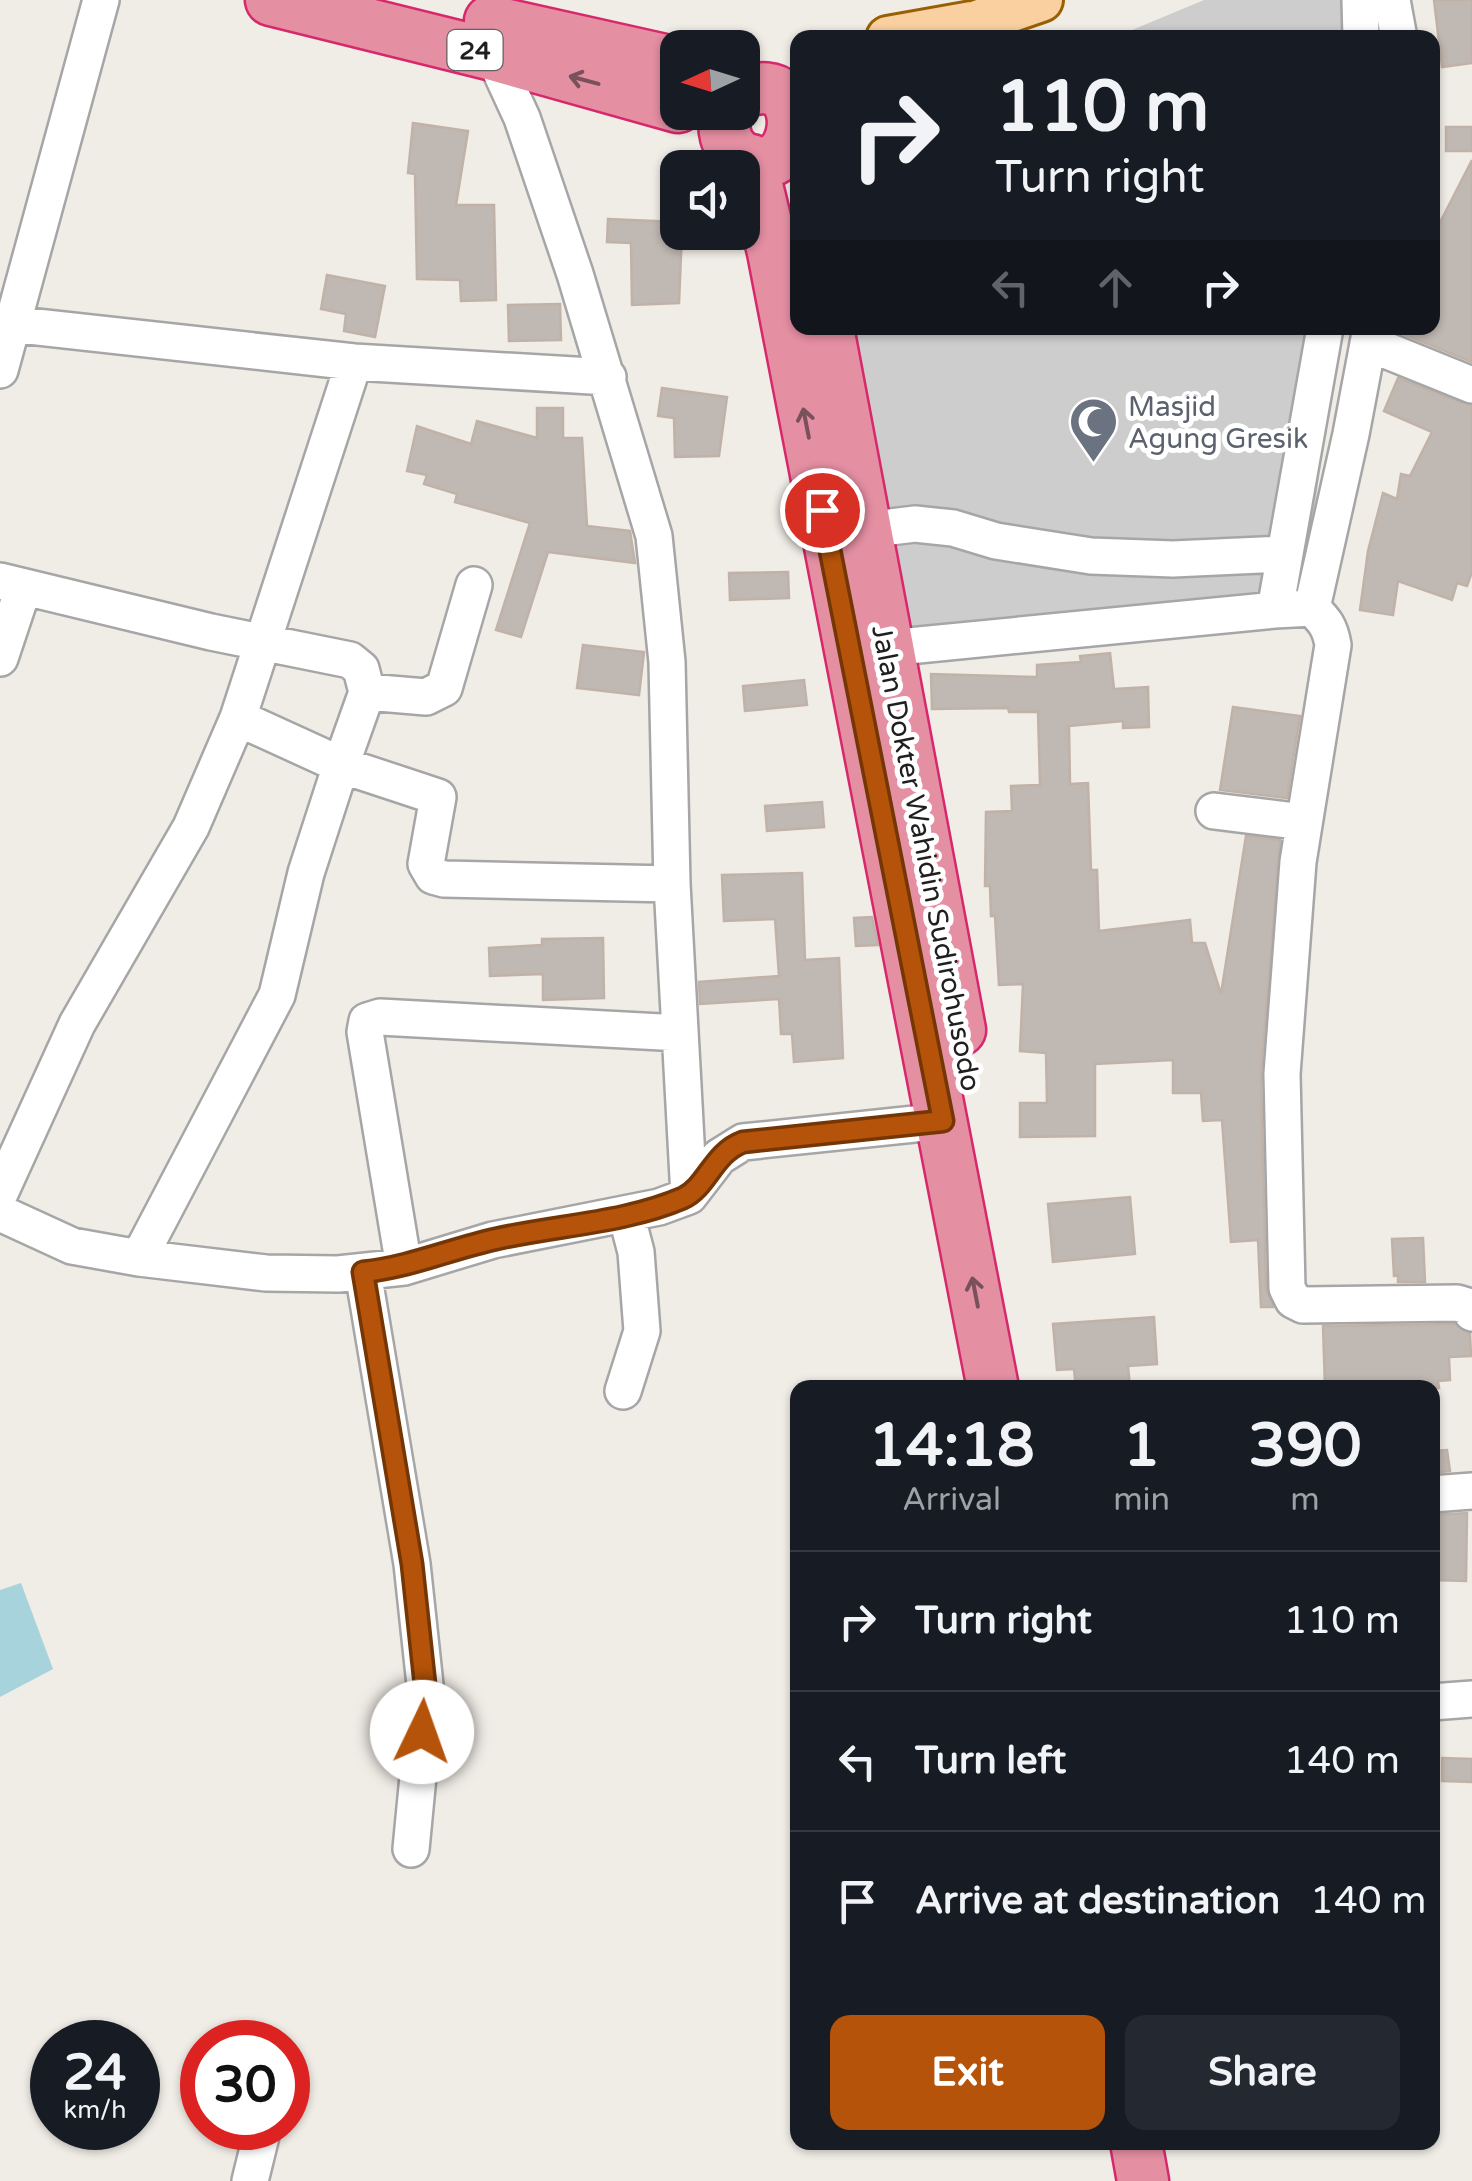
<!DOCTYPE html>
<html lang="en">
<head>
<meta charset="utf-8">
<style>
	:root { --surface:#171b24; --page:#242831; --text:#f1f3f6; --muted:#9ea1a6; --line:#363941; --accent:#b45309 }
	body { margin:0; font-family:"Varela Round",sans-serif; background:var(--page); color:var(--text); height:100vh; display:flex; flex-direction:column; font-size:38px; white-space:nowrap }
	* { box-sizing:border-box; margin:0 }
	p { font-size:32px; color:var(--muted) }
	.icon { flex:none; width:55px; height:55px; fill:none; stroke:currentColor; stroke-width:2; stroke-linecap:round; stroke-linejoin:round }
	.map { position:relative; flex:1; overflow:hidden }
	.sheet { position:absolute; left:790px; top:1380px; width:650px; height:770px; display:flex; flex-direction:column; background:var(--surface); border-radius:20px; box-shadow:0 2px 8px #0004 }
	.sheet>* { flex:none }
	.top-card { position:absolute; left:790px; top:30px; width:650px; height:305px; border-radius:20px; box-shadow:0 2px 8px #0004; background:#171b24; color:var(--text); overflow:hidden }
	.needle { width:65px; rotate:266deg }
	.buttons { position:absolute; left:660px; top:30px; display:grid; gap:20px }
	.buttons a { display:grid; place-items:center; width:100px; height:100px; border-radius:20px; background:var(--surface); box-shadow:0 2px 8px #0004; font-size:50px }
	.speed { position:absolute; left:30px; top:2020px; display:flex; gap:20px; font-size:50px; font-weight:700; text-align:center }
	.speed>* { display:grid; place-content:center; width:130px; height:130px; border-radius:50%; background:var(--surface); box-shadow:0 2px 8px #0004; line-height:1 }
	.speed small { font-size:25px; font-weight:400 }
	.speed .limit { border:15px solid #d22; background:#fff; color:#111 }
	.pin { position:absolute; display:grid; place-items:center; width:85px; height:85px; color:#fff; margin:-42px; border:5px solid #fff; border-radius:50%; box-shadow:0 2px 10px #0007 }
	.me { position:absolute; width:110px; margin:-55px; rotate:3deg; stroke-linejoin:round; filter:drop-shadow(0 0 8px #0008) }
	.turn { display:flex; align-items:center; gap:35px; height:210px; padding:0 40px; font-size:45px }
	.turn .icon { width:130px; height:130px; stroke-width:2.5 }
	.turn b { display:block; font-size:70px; line-height:85px }
	.lanes { display:flex; align-items:center; height:95px; padding:0 40px; background:#0003; justify-content:center; gap:50px; direction:ltr }
	.lanes .off { opacity:.35 }
	.eta { display:flex; justify-content:space-evenly; align-items:center; height:170px; text-align:center }
	.eta b { font-size:60px; font-weight:700; line-height:70px }
	.action { display:flex; gap:20px; margin-top:auto; padding:20px 40px }
	.action a { flex:1; height:115px; border-radius:20px; background:var(--accent); color:#fff; font-size:40px; font-weight:700; line-height:115px; text-align:center }
	.action a+a { background:var(--page); color:var(--text) }
	ul { padding:0; list-style:none }
	li { display:flex; align-items:center; gap:30px; height:140px; padding:0 40px; border-top:2px solid var(--line) }
	li div { flex:1 }
	li b { display:block; font-size:38px }
	li em { font-style:normal }
	.map>svg:first-child { display:block }
</style>
</head>
<body>
<div class="map">
<svg width="1472" height="2181" viewBox="0 0 1472 2181">
	<rect width="100%" height="100%" fill="#f0ece6"/>
	<!-- religious -->
	<path fill="#cdcdcd" d="M1204 0H1380L1375 37 1113 38Z
		M842 328H1338L1303 600 892 631Z"/>
	<!-- water -->
	<path fill="#a7d3dd" d="M21 1583 53 1669 0 1697V1590Z"/>
	<!-- building -->
	<path fill="#c0b8b2" stroke="#c1b2a8" stroke-width="2.5" d="M1434 0H1472V63L1442 67Z
		M413 123 468 131 456 205H494L496 300 461 301 460 280 417 279 415 174 408 173Z
		M1446 127H1472V151H1446Z
		M1472 160V362L1403 334 1406 328H1432V238Z
		M608 219 678 222V232H682L679 303 632 305 631 243 607 242Z
		M327 275 385 286 375 337 344 331 346 314 321 309Z
		M560 304 561 340 509 341 508 305Z
		M1398 378 1472 406V572L1467 586 1457 583 1452 600 1398 581 1393 615 1360 610 1368 551 1383 493 1397 499 1401 474 1410 476 1432 432 1384 411Z
		M662 388 727 397 719 456 675 457 674 418 658 416Z
		M537 408H563V438H582L587 526 630 531 635 563 548 552 521 637 496 630 530 523 455 502 457 494 424 484 427 475 407 471 417 426 471 444 477 421 537 438Z
		M788 572 789 598 730 600 729 573Z
		M583 645 644 652 639 695 577 688Z
		M1110 653 1114 689 1148 687 1149 727 1123 728V721L1069 726 1070 784 1088 783 1091 870H1097L1099 931 1190 920 1192 943H1205L1221 994 1246 836 1280 840 1261 1074 1266 1288 1273 1307H1261L1258 1240 1231 1242 1222 1120 1203 1121 1201 1093H1173V1060L1095 1064V1136L1020 1137V1103H1047L1046 1053 1020 1051 1023 984 999 985 995 916H991L990 886H985L986 812 1012 811 1011 786 1040 785 1038 712H1009L1008 708 932 709 931 674 1037 677V665L1081 662 1080 656Z
		M804 680 807 705 745 711 743 686Z
		M1233 707 1300 716 1287 798 1220 790Z
		M822 802 824 827 767 831 765 806Z
		M802 873 805 960 839 958 843 1058 794 1062 792 1034H781L779 999 700 1004 699 982 779 976 775 919 724 921 722 875Z
		M872 917 878 945 856 946 854 918Z
		M603 938 604 998 543 1000V974L490 976 489 948 542 945V939Z
		M1130 1197 1135 1254 1053 1262 1048 1204Z
		M1423 1238 1425 1282H1398V1275L1394 1276 1392 1239Z
		M1154 1317 1157 1364 1128 1366 1130 1388H1076L1074 1369 1057 1370 1053 1324Z
		M1454 1324 1470 1334 1471 1356 1449 1357 1450 1380 1438 1381 1439 1388H1325L1323 1326Z
		M1447 1450 1450 1471 1432 1473V1451Z
		M1467 1513 1466 1581 1432 1580V1515Z
		M1442 1758 1472 1759V1782L1442 1781Z"/>
	<g fill="none" stroke-linecap="round" stroke-linejoin="round">
		<defs>
			<path id="minor" d="M1360 0 1361 38
				M1392 0 1399 38
				M493 55 522 118 575 274 654 536 667 662 672 884 689 1196
				M0 323 354 362 608 377
				M1368 343 1472 385
				M0 370 101 0
				M865 530 915 524 953 528 996 541 1091 556 1173 559 1285 554
				M0 581 211 632 350 660 361 669 367 692 341 765 438 797 426 864 433 876 444 879 672 884
				M1312 608 1351 434 1371 328
				M1275 610 1325 328
				M888 648 1275 610 1312 608C1325 621 1330 627 1333 645L1298 862 1282 1074 1287 1288 1293 1300 1303 1305 1457 1303 1467 1306 1472 1313
				M0 658 23 589
				M367 692 426 697 444 688 474 585
				M1214 811 1304 822
				M0 1193 77 1024 191 827 238 718 354 362
				M0 1213 72 1246 139 1258 266 1273 338 1274 404 1267 493 1240 659 1207 689 1196 719 1157 743 1142 943 1121
				M139 1258 277 995 306 873 341 765 238 718
				M404 1267 365 1032 367 1021 380 1017 680 1033
				M363 1272 412 1564 426 1694 411 1849
				M623 1391 642 1331 636 1252 626 1214
				M1432 1494 1472 1491
				M1432 1702 1472 1699
				M250 2181 263 2128"/>
			<path id="major" d="M888 38 972 23
				M946 38 977 22 1041 0"/>
			<path id="highway" d="M271 0 493 55 678 107
				M490 21 678 63
				M726 112C722 129 725 145 739 155 802 195 818 62 742 93
				M751 160 773 252 993 1388
				M828 328 960 1030
				M1136 2142 1143 2181"/>
		</defs>
		<!-- minor casing -->
		<use href="#minor" stroke="#a6a6a6" stroke-width="40"/>
		<!-- major casing -->
		<use href="#major" stroke="#986003" stroke-width="48"/>
		<!-- highway casing -->
		<use href="#highway" stroke="#d8286c" stroke-width="55"/>
		<!-- minor -->
		<use href="#minor" stroke="#fff" stroke-width="35"/>
		<!-- major -->
		<use href="#major" stroke="#fad0a0" stroke-width="42"/>
		<!-- highway -->
		<use href="#highway" stroke="#e58fa3" stroke-width="50"/>
	</g>
	<!-- one-way arrows -->
	<defs><path id="oneway-shaft" d="M-6 0H5M1.5-3L5.5 0L1.5 3" fill="none" stroke-width="1.6" stroke-linecap="round" stroke-linejoin="round" transform="scale(2.5)"/></defs>
	<g stroke="#78515a">
		<use href="#oneway-shaft" transform="translate(584 80) rotate(-165)"/>
		<use href="#oneway-shaft" transform="translate(806 423) rotate(-101)"/>
		<use href="#oneway-shaft" transform="translate(975 1292) rotate(-101)"/>
	</g>
	<g fill="none" stroke-linecap="round" stroke-linejoin="round">
		<defs>
			<path id="route" d="M422 1732 426 1694 412 1564 363 1272C410 1267 451 1249 496 1239 557 1225 625 1223 683 1198 707 1187 713 1153 743 1142L943 1121 822 510"/>
		</defs>
		<!-- route casing -->
		<use href="#route" stroke="#753606" stroke-width="25"/>
		<!-- route -->
		<use href="#route" stroke="#b45309" stroke-width="18"/>
	</g>
	<!-- icons -->
	<defs>
		<symbol id="mosque-pin" viewBox="-11 -11 22 30"><path d="M0 17L-7.5 6A9.5 9.5 0 1 1 7.5 6Z" fill="#6b7280" stroke="#fff"/><path d="M3.5-4.9A6 6 0 1 0 3.5 4.9A5 5 0 1 1 3.5-4.9Z" fill="#fff"/></symbol>
	</defs>
	<g fill-rule="evenodd">
		<use href="#mosque-pin" x="1066" y="394" width="55" height="75"/>
	</g>
	<g text-anchor="middle" stroke-width="10" stroke-linejoin="round" paint-order="stroke">
		<!-- shield labels -->
		<rect fill="#fff" stroke="#626262" stroke-width="2.5" x="447.5" y="30" width="55" height="40" rx="8"/>
		<g font-size="25" font-weight="bold" fill="#1f1f1f">
			<text x="475" y="59">24</text>
		</g>
		<!-- worship labels -->
		<g font-size="28" fill="#5b616d" stroke="#fff" text-anchor="start">
			<text x="1128" y="416">Masjid<tspan x="1128" dy="32">Agung Gresik</tspan></text>
		</g>
		<!-- street labels -->
		<g font-size="28" fill="#1f1f1f" stroke="#fff">
			<text transform="translate(927 858) rotate(79)" y="10">Jalan Dokter Wahidin Sudirohusodo</text>
		</g>
	</g>
</svg>
<div class="buttons">
<a><svg class="needle" viewBox="-14 -14 28 28"><path d="M0-13l5 13h-10z" fill="#e53935"/><path d="M0 13l5-13h-10z" fill="#9ea1a6"/></svg></a>
<a><svg class="icon" aria-label="sound" viewBox="0 0 24 24"><path d="M4 9h4l5-4v14l-5-4H4zM17 9q2 3 0 6"/></svg></a>
</div>
<div class="speed"><div>24<small>km/h</small></div><div class="limit">30</div></div>
<div class="pin" style="left:822px;top:510px;background:#d93025"><svg class="icon" aria-label="arrive" viewBox="0 0 24 24"><path d="M6 21V4h12l-3 4 3 4H6"/></svg></div>
<svg class="me" style="left:422px;top:1732px" viewBox="-20 -20 40 40"><circle r="19" fill="#fff"/><path d="M0-13L10 11 0 6-10 11z" fill="#b45309"/></svg>
<div class="top-card">
<div class="turn"><svg class="icon" aria-label="right" viewBox="0 0 24 24"><path d="M7 20v-9h11M14 6l5 5-5 5"/></svg><div><b>110 m</b>Turn right</div></div>
<div class="lanes"><svg class="icon off" aria-label="left" viewBox="0 0 24 24"><path d="M17 20v-9H6M10 6l-5 5 5 5"/></svg><svg class="icon off" aria-label="ahead" viewBox="0 0 24 24"><path d="M12 20V5M6 11l6-6 6 6"/></svg><svg class="icon" aria-label="right" viewBox="0 0 24 24"><path d="M7 20v-9h11M14 6l5 5-5 5"/></svg></div>
</div>
<section class="sheet">
<div class="eta">
<div><b>14:18</b><p>Arrival</p></div>
<div><b>1</b><p>min</p></div>
<div><b>390</b><p>m</p></div>
</div>
<ul>
<li><svg class="icon" aria-label="right" viewBox="0 0 24 24"><path d="M7 20v-9h11M14 6l5 5-5 5"/></svg><div><b>Turn right</b></div><em>110 m</em></li>
<li><svg class="icon" aria-label="left" viewBox="0 0 24 24"><path d="M17 20v-9H6M10 6l-5 5 5 5"/></svg><div><b>Turn left</b></div><em>140 m</em></li>
<li><svg class="icon" aria-label="arrive" viewBox="0 0 24 24"><path d="M6 21V4h12l-3 4 3 4H6"/></svg><div><b>Arrive at destination</b></div><em>140 m</em></li>
</ul>
<div class="action"><a>Exit</a><a>Share</a></div>
</section>
</div>
</body>
</html>
